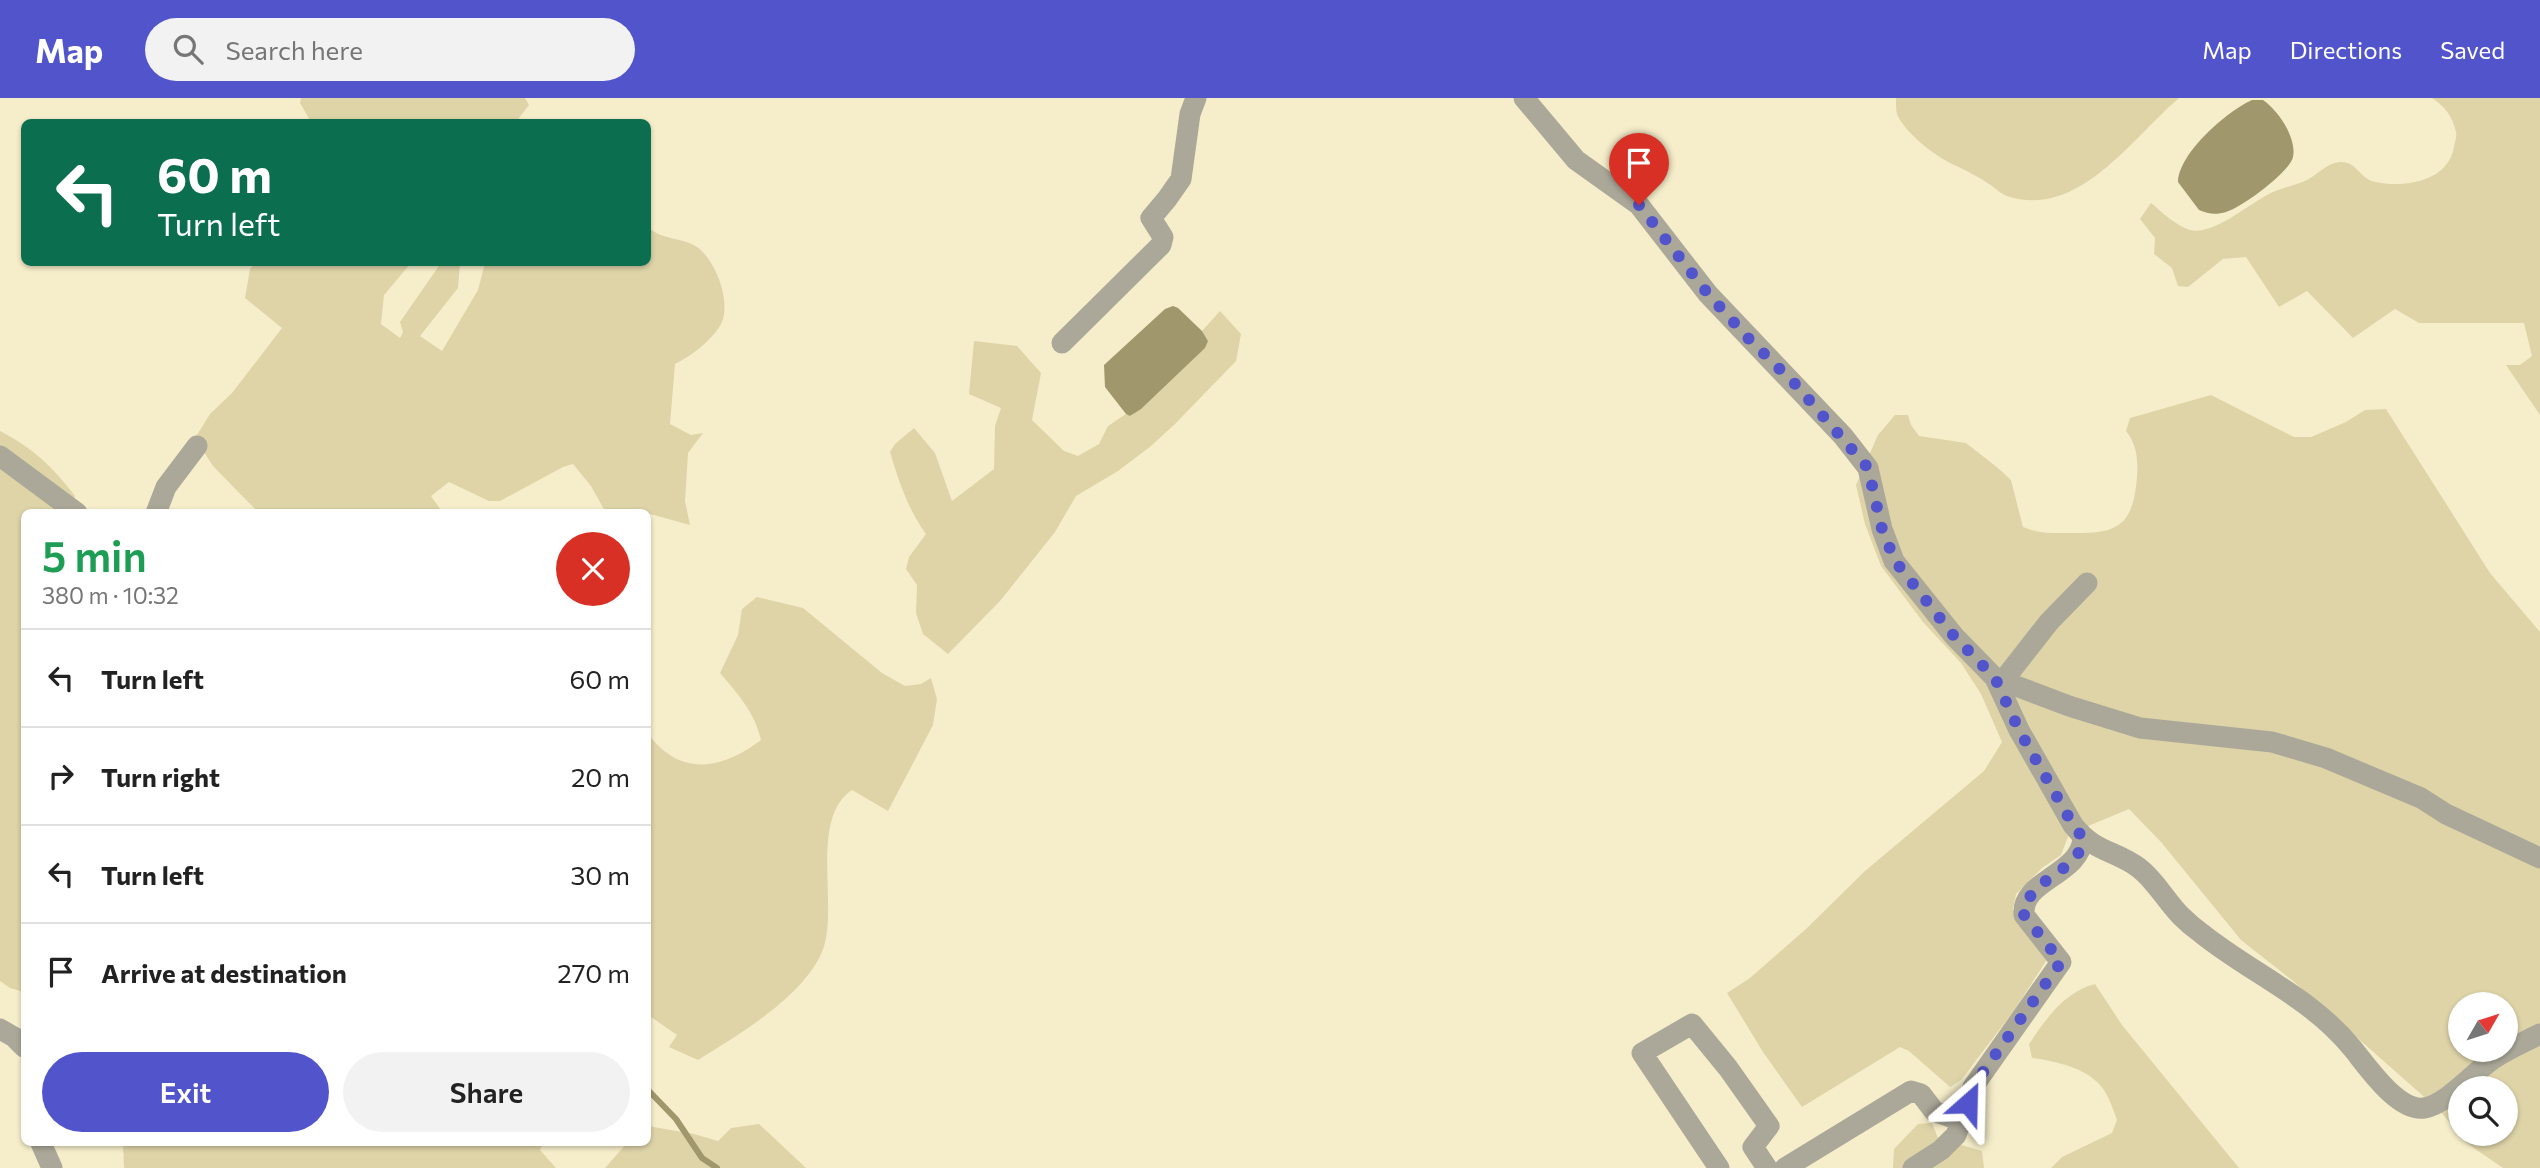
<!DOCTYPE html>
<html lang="en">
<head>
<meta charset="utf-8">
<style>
	:root { --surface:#fff; --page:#f2f2f2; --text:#222; --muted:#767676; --line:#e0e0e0; --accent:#5254cb }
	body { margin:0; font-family:Commissioner,sans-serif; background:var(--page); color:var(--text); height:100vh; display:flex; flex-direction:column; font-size:26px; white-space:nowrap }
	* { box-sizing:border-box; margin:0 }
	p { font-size:23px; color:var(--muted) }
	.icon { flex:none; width:38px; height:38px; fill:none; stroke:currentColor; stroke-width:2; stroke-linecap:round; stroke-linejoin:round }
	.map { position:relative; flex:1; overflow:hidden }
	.details { position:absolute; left:21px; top:411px; width:630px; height:637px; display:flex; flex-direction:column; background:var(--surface); border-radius:10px; box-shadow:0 2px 5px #0004 }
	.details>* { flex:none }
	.top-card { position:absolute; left:21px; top:21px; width:630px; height:147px; border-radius:10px; box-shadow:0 2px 5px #0004; background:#0b6e4f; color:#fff; overflow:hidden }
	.needle { width:46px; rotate:51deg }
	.tools { position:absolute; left:2448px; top:894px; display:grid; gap:14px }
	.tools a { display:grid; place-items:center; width:70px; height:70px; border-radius:50%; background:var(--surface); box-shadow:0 2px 5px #0004; font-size:35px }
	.pin { position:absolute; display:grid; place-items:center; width:60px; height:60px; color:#fff; margin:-72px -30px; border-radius:50% 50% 50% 0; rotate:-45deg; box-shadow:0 0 7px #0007 }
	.pin .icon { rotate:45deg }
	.me { position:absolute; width:77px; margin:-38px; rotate:25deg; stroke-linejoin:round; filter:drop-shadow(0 0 5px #0008) }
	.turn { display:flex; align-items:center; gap:24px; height:147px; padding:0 21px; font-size:32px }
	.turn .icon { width:91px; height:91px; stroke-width:2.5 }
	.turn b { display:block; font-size:49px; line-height:60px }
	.round { display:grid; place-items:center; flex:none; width:74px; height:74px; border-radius:37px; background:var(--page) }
	.summary { display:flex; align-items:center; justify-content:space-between; height:119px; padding:0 21px }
	h1 { font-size:42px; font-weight:600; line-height:52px; color:#1e9e55 }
	.primary-button { display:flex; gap:14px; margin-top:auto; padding:14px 21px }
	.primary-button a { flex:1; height:80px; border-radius:42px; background:var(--accent); color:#fff; font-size:28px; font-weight:600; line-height:80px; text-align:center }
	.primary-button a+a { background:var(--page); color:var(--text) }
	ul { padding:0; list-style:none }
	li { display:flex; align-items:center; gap:21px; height:98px; padding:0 21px; border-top:2px solid var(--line) }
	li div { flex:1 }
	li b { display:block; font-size:26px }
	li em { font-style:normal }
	header { display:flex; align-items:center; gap:42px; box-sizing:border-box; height:98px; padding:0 35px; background:var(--accent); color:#fff }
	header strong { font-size:33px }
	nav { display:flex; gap:38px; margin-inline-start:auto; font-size:24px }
	.search { width:490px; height:63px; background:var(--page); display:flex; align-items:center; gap:18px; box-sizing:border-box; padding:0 24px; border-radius:38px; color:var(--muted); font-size:26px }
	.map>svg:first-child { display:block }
</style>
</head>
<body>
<header>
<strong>Map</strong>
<div class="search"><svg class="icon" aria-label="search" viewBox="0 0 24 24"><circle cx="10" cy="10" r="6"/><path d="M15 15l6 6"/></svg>Search here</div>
<nav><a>Map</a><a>Directions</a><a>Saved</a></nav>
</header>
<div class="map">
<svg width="2540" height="1070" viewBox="0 0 2540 1070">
	<rect width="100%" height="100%" fill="#f6eeca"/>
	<!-- green -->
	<path fill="#ded4a8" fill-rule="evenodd" d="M301 0H525L529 7 516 24H311L300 5Z
		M1896 0H2179C2132 40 2078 122 2007 98 2001 96 1995 90 1989 86 1977 78 1965 72 1952 66 1935 58 1904 34 1897 16 1896 12 1896 5 1896 0Z
		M2432 0H2540V317L2506 267H2520L2532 258 2524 225H2419L2395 211 2353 240 2307 193 2279 209 2246 159 2223 161 2188 189 2178 188 2172 170 2154 156 2155 140 2140 121 2151 105C2162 114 2176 128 2190 132 2212 138 2248 107 2267 97 2279 90 2294 88 2307 82 2317 77 2327 65 2340 64 2357 63 2360 81 2375 84 2404 90 2448 84 2454 49 2455 44 2457 39 2456 34 2452 17 2445 9 2432 0Z
		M648 129C661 142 682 139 697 149 716 162 733 207 720 228 709 245 692 257 675 266L670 326 691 337 703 335 688 355 685 403 690 427 650 416 648 419V415H606L591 388 573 366 563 369 500 403H489L449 384 431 398 443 415H259L213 368 195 340 210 316 232 295 282 230 245 200 250 171 255 165H411L384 197 381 226 400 240 403 234 400 224 441 165H460L458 190 420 238 442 253 478 192 485 165 648 164Z
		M1220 213 1241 236 1236 263 1175 326 1151 348 1118 373 1076 398 1055 434 1000 503 948 556 923 536 916 515 917 487 906 471 909 459 926 436C908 411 899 384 890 354L895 346 914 330 935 355 952 403 994 371 995 328 1001 310 969 296 974 243 1017 248 1041 275 1032 322 1064 353 1078 358 1099 346 1108 328 1126 316 1131 318 1208 243 1202 233Z
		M2211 297 2294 339H2311L2346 324 2365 312 2386 311 2490 475 2540 534V1070H2503L2468 1046 2439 1012 2293 883 2241 842 2161 744 2129 711 2069 736 2061 757 2042 770 2016 796 2013 811 2050 857 2013 914 1961 982 1950 989 1909 953 1900 949 1802 1009 1763 954 1727 895 1750 880 1806 831 1865 773 1984 673 2002 644 1981 596 1961 565 1923 524 1881 468 1865 426 1856 387 1878 337 1895 317H1908L1911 327 1919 338 1966 345 1998 370 2011 382 2023 429C2039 436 2054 435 2071 435 2118 436 2133 428 2137 379 2138 361 2137 347 2126 333L2130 320ZM2460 906H2506V952H2460ZM2460 990H2506V1036H2460Z
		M0 333C34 351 52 368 75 398L68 415H24V894L10 890 0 883Z
		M757 499 803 510 882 575 905 588 921 586 931 580 937 601 933 627 888 713 852 692C808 721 840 812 822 854 802 900 739 936 698 962L669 949 677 937 648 917V636C680 679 722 672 761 642 755 615 738 596 720 575L738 537 742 511Z
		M2095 886 2122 927 2239 1070H2051L2062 1059 2112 1035 2117 1022C2112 1008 2107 992 2096 983 2081 969 2051 962 2032 960L2029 946C2046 921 2064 894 2095 886Z
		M1932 1025 1938 1040 1982 1053 1984 1070H1893L1894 1051 1918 1026Z
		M759 1026 806 1070H605L627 1045H648V1028L694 1036 718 1043 731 1030Z
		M123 1045H543L540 1052 556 1070H124Z"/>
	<!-- water -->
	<path fill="#a0976c" d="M2252 2H2263C2278 12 2297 40 2293 59 2290 74 2241 110 2226 114 2216 117 2208 116 2199 112L2178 84C2179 55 2226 14 2252 2Z
		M1173 208 1178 210 1202 233 1208 243 1205 250 1141 311 1130 318 1126 316 1105 289 1104 267 1165 211Z"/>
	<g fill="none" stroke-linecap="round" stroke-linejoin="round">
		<!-- stream -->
		<path stroke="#a0976c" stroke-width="6" d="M648 992 676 1021 702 1060 717 1070"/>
		<!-- street -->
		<path stroke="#aba899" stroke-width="21" d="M1524 0 1576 62 1639 107 1708 196 1843 338 1868 370 1882 431 1894 463 1954 538 1995 580 2069 608 2140 630 2272 644 2326 660 2421 700 2446 716 2540 760
			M1062 245 1161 147 1163 139 1151 120 1167 101 1181 81 1190 16 1196 0
			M0 358 77 415
			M156 415 166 389 197 348
			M1995 580 2019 632 2073 727C2095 755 2115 752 2139 770 2156 783 2166 803 2181 818 2187 824 2194 830 2201 835 2252 876 2311 899 2353 951 2367 968 2398 1014 2424 1010 2446 1007 2474 974 2493 961 2508 951 2524 944 2540 936
			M2002 584 2049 524 2087 485
			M0 931 14 939 24 949
			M41 1045 52 1070
			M1719 1070 1642 955 1692 926 1728 970 1769 1028 1753 1049 1767 1070
			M1785 1070 1911 993 1921 996 1934 1013 1962 1023
			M1913 1070 1941 1052 1956 1037 1973 989 2061 864 2024 817C2021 781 2080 778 2083 740"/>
	</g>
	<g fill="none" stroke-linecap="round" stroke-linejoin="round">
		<!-- route -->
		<path stroke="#5254cb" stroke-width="12" stroke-dasharray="0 21.6" d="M1639 107 1708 196 1749 241 1796 287 1868 370 1882 431 1895 463 1954 538 1995 580 2019 632 2073 727 2083 740C2081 763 2063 769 2047 782 2037 789 2030 798 2023 808L2024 817 2061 864 1986 970 1973 989 1968 1005"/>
	</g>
</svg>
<div class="tools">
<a><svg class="needle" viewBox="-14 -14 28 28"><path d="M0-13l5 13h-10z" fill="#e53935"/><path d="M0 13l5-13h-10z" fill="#767676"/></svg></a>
<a><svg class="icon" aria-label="search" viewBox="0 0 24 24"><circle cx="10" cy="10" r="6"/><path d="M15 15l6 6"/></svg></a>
</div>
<div class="pin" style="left:1639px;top:107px;background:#d93025"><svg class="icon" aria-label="arrive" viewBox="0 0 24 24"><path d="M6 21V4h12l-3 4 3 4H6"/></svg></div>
<svg class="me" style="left:1968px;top:1005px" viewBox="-20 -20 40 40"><path d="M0-17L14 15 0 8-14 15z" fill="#5254cb" stroke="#fff" stroke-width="4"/></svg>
<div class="top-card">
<div class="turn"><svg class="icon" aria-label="left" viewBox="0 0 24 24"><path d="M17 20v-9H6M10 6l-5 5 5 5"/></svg><div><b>60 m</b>Turn left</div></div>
</div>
<section class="details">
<div class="summary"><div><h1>5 min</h1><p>380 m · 10:32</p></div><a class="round" style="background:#d93025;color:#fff"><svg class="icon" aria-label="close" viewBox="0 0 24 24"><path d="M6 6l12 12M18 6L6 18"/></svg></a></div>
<ul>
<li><svg class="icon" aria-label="left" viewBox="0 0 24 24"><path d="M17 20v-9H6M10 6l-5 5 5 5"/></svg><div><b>Turn left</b></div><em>60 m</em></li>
<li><svg class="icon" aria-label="right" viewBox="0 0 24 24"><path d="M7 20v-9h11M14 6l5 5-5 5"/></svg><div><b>Turn right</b></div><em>20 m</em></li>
<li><svg class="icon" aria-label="left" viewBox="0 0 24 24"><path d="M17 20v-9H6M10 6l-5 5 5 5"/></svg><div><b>Turn left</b></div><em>30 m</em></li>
<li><svg class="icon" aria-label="arrive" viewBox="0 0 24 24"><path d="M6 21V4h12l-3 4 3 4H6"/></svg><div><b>Arrive at destination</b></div><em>270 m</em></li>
</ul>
<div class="primary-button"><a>Exit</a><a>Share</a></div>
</section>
</div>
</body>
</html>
